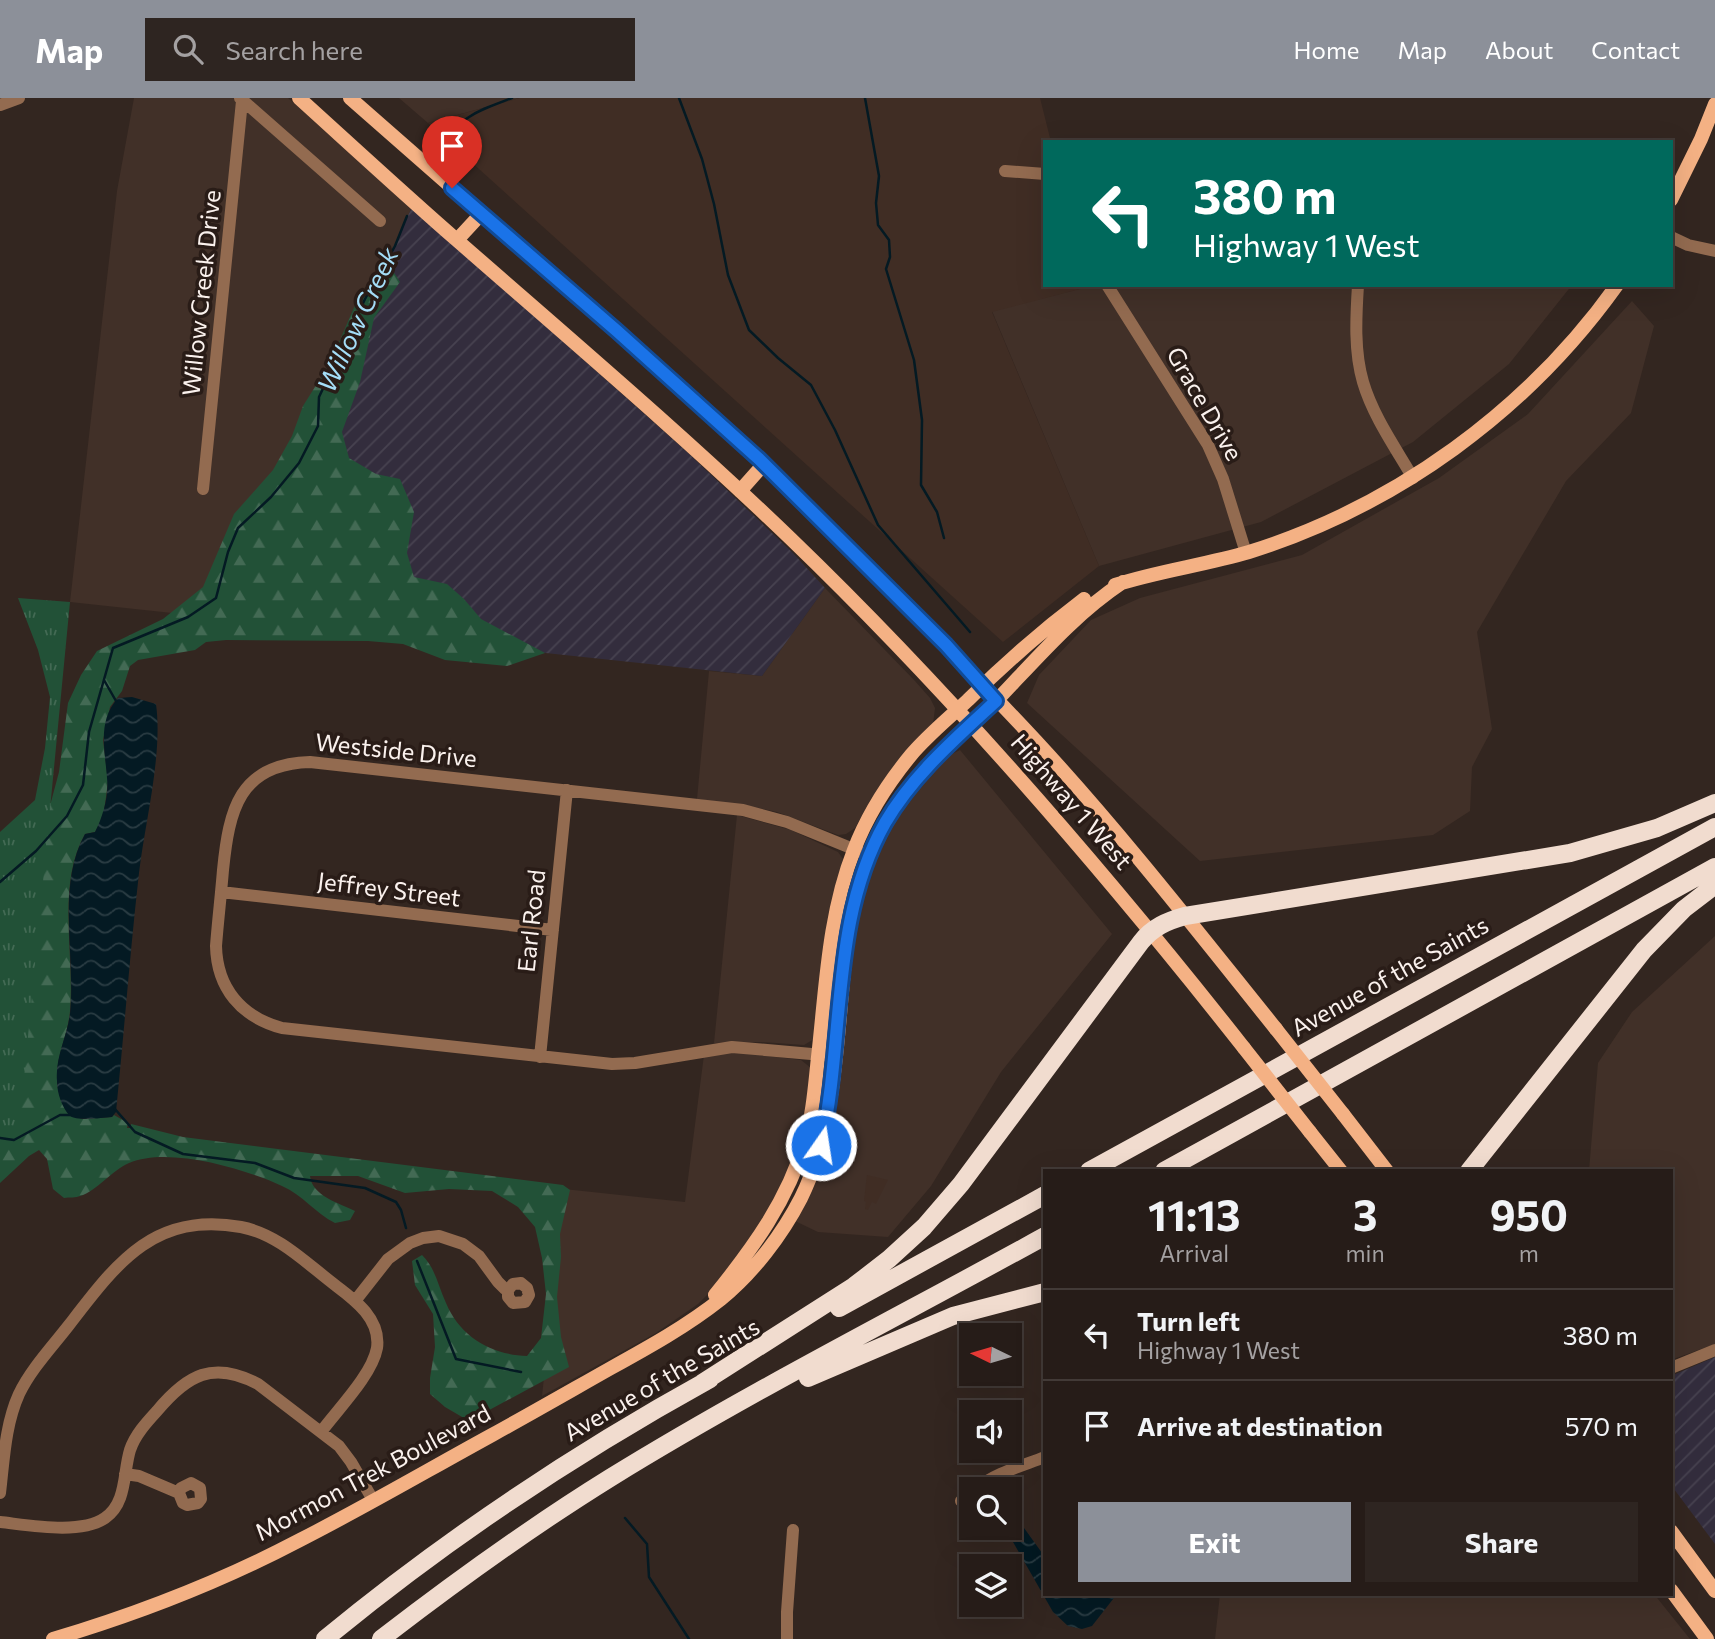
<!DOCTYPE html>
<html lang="en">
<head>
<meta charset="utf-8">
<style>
	:root { --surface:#261c18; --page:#2e2521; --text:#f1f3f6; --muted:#a4a1a2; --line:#423a37; --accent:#8c9099 }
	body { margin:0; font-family:Commissioner,sans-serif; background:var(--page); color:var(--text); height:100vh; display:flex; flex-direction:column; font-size:26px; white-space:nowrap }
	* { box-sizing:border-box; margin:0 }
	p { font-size:23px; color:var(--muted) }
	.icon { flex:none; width:38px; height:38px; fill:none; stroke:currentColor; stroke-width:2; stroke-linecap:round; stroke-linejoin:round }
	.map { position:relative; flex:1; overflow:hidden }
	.details { position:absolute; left:1043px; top:1071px; width:630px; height:427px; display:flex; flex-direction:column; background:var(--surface); border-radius:0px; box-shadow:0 7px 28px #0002,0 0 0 2px var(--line) }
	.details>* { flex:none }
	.hud { position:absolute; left:1043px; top:42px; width:630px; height:147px; border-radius:0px; box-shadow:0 7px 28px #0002,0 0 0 2px var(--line); background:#00695c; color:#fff; overflow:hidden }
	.needle { width:46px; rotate:275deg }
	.fabs { position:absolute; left:959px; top:1225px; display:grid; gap:14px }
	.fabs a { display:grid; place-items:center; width:63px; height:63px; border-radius:0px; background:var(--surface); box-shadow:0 7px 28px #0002,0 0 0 2px var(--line); font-size:35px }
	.pin { position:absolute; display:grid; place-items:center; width:60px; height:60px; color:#fff; margin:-72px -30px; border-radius:50% 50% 50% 0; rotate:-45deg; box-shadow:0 0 7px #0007 }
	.pin .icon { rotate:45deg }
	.me { position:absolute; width:77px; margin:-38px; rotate:13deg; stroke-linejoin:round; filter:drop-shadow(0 0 5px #0008) }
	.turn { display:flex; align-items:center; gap:24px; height:147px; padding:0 35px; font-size:32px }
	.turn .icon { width:91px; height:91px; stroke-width:2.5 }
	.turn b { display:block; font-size:49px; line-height:60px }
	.eta { display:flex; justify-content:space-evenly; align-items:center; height:119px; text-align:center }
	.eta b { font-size:42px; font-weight:700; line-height:49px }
	.action { display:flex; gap:14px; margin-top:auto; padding:14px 35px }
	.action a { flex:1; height:80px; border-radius:0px; background:var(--accent); color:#fff; font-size:28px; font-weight:700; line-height:80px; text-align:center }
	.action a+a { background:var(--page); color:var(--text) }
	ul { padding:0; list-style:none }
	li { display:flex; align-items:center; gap:21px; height:91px; padding:0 35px; border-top:2px solid var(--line) }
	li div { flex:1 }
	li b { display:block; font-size:26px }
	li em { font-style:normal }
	header { display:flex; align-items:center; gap:42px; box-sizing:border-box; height:98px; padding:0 35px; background:var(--accent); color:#fff }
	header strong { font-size:33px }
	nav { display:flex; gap:38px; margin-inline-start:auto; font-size:24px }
	.search { width:490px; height:63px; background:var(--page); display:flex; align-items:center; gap:18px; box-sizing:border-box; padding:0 24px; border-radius:0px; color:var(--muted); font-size:26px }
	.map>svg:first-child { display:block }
</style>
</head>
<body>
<header>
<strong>Map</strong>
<div class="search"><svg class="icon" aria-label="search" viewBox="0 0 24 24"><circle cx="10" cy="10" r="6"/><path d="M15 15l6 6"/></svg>Search here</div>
<nav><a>Home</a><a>Map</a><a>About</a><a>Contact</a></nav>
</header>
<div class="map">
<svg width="1715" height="1541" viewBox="0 0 1715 1541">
	<defs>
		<pattern id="industrial-furrows" width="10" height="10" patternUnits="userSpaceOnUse" patternTransform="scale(1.75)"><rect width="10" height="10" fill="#332d3d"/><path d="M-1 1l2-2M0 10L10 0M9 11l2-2" fill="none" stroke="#474250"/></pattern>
		<pattern id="forest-firs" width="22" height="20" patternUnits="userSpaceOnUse" patternTransform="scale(1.75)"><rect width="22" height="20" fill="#225137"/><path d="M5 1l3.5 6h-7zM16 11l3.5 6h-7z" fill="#436a54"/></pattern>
		<pattern id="park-tufts" width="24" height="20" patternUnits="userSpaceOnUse" patternTransform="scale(1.75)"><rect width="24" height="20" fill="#225137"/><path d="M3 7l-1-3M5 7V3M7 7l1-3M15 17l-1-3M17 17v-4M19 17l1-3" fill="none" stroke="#436a54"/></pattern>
		<pattern id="water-waves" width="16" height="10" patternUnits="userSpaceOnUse" patternTransform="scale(1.75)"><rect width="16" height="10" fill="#041a23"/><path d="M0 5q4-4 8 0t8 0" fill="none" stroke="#2a3c43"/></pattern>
	</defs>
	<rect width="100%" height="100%" fill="#332620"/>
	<!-- commercial -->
	<path fill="#413028" d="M134 0H288L412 109 312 324 228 521 70 504 117 93Z
		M399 0H519L428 25Z
		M1087 187H1572L1509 266 1413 344 1261 424 1099 468 992 213 1087 189Z
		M1632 203 1654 228 1631 315 1566 383 1477 534 1492 631 1472 669 1470 713 1433 737 1200 763 1027 605 1039 577 1091 522 1140 500 1302 457 1439 380 1528 316Z
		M825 490 915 583 930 600 935 610 933 626 871 701 855 730 846 736 838 737 777 714 749 708 697 701 709 573 762 578Z
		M960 652 1112 836 1001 974 931 1088 888 1139 818 1134 795 1123 807 1099 862 794 881 747 895 721 927 680 948 658Z
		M737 717 791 732 838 754 843 761 814 941 804 947 761 944 714 945Z
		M1715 838V1246L1671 1262V1073H1589L1598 965 1632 914Z
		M718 955H742L801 962 811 970 802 1038 779 1096 726 1178 698 1206 656 1235 542 1298 564 1091 685 1104 704 957Z
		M1220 1496H1654L1690 1541H1215Z"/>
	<!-- industrial -->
	<path fill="url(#industrial-furrows)" d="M412 109 687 354 793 455 825 490 762 578 228 521 312 324Z
		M1715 1259V1446L1671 1387V1278Z"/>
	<!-- built -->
	<path fill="#402d24" d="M520 0H1040L1051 44H1045V187H1087L1088 189 992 214 1099 468 1003 544 428 25Z
		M867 1077 888 1082 876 1106 872 1104 868 1112 865 1111 866 1104 864 1103Z"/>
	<!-- forest -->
	<path fill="url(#forest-firs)" d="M393 173 400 184 374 220 360 284 342 334 349 360 376 376 400 381 414 414 407 455 414 479 447 486 464 501 481 521 545 555 507 568 445 562 403 546 368 543 226 542 206 544 195 552 138 562 130 568 122 593 110 609 103 642 108 683 106 699 103 719 95 734 85 736C56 787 75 857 70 913 68 937 56 957 57 982 57 995 63 1006 70 1017L83 1021 112 1019 114 1017 128 1025 127 1030H131V1026L183 1039 563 1087 570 1092 560 1136 561 1159 557 1199 561 1239 569 1269 469 1323 445 1309 430 1296V1280L435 1249 433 1216 415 1187 412 1163 422 1157C436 1171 438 1188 446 1205 460 1239 492 1257 527 1258L541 1240 546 1196 542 1160 535 1129 518 1109 492 1093 449 1091 405 1095 358 1078H310C312 1098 339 1105 355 1113L350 1122 335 1125C315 1115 303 1097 282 1088 245 1071 169 1048 129 1065 112 1072 97 1093 80 1098 76 1100 69 1099 64 1100L53 1091 47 1061 39 1052 29 1058 0 1085V1024L26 740 51 704 59 674 68 605 81 577 97 553 163 521 203 489 234 416 273 372 292 338 303 308 330 265 359 198 373 181 382 176Z"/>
	<!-- park -->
	<path fill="url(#park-tufts)" d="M18 500 70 504 19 1032 0 1031V734L35 702 45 650 50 599 38 552Z"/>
	<!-- water -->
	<path fill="url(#water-waves)" d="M132 599 156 606C163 656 145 724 139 775 130 855 124 935 116 1014L112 1019C103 1020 76 1023 70 1018 62 1010 57 995 57 983 55 959 67 939 70 916 76 859 56 788 85 736L95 734C103 718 109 698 107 680 105 652 97 623 118 600Z
		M1014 1422 1019 1423 1045 1459V1496H1117L1092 1528 1082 1531 1068 1528 1053 1514 1013 1444 1011 1427Z"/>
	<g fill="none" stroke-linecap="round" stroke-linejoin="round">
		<!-- stream -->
		<path stroke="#041a23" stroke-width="2.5" d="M679 0 702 61 714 106 728 177 749 232 778 260 811 287 835 332 878 427 970 534
			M865 0 879 78 876 105 878 127 889 142 890 159 886 171 914 262 922 322 921 387 937 414 944 440
			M440 54C459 18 475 14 512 0
			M104 582 116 603
			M0 784 36 753 67 718 83 687 89 634 113 550 188 519 216 500 228 454 238 430 271 399 299 365 318 328 319 299 365 201 395 148 407 118
			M115 1011 135 1034 183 1056 255 1065 294 1080 365 1090 396 1104 401 1112 406 1130
			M0 1040 14 1042 60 1017H70
			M417 1163 456 1261 521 1274
			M625 1420 647 1446 649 1479 689 1541"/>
		<!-- minor -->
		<path stroke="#936b50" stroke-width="12" d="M240 0 380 123
			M0 7 19 0
			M1005 73 1045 76
			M1671 139 1688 147 1715 153
			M1107 187 1208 347 1223 381 1246 455
			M1358 187C1356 219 1354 253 1363 284 1373 318 1395 349 1413 380
			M203 391 242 3
			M221 794 553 832
			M834 958 732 949 635 965 612 966 282 930C241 919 217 890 216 848 218 822 221 797 223 772 229 712 239 666 310 664L743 712 787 724 868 757
			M540 959 567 692
			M355 1203 388 1161 410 1145 423 1140 439 1138 463 1146 479 1158 498 1184 505 1191 508 1192 513 1186 521 1185 527 1190 529 1197 525 1204 513 1205 508 1199V1192
			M1671 1270 1715 1252
			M125 1376 139 1378 179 1395 183 1405 187 1407 198 1405 201 1401 200 1390 191 1385 181 1390 179 1395
			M976 1391C995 1375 1022 1368 1045 1359
			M0 1395C4 1362 5 1327 19 1296 31 1271 52 1249 69 1227 116 1166 154 1113 241 1129 278 1136 306 1165 335 1187 355 1202 381 1221 377 1250 372 1277 338 1311 321 1334
			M961 1403 971 1395
			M0 1424C28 1427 81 1437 105 1420 127 1405 123 1375 130 1352 135 1337 146 1325 157 1313 187 1277 213 1262 258 1286L339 1348 351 1364 373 1402
			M787 1541V1514L793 1432"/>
		<!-- major -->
		<path stroke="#f4b184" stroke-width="14" d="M299 0C352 48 405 97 459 144 571 242 684 338 791 441 955 599 1103 771 1244 950
			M350 0 708 314C822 419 930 530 1036 643 1121 735 1198 834 1276 931
			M1671 102 1701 41 1715 6
			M457 142 481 116
			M740 393 764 366
			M1115 487C1158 473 1205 467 1249 454 1396 408 1527 313 1617 187
			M1343 1016 1387 1073
			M1310 1034 1341 1073
			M715 1197C753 1150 788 1102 805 1043 813 1016 815 987 818 959 826 890 828 818 854 752 867 718 888 685 911 657 928 637 949 620 968 602 1004 566 1043 532 1084 501
			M1671 1433 1715 1493
			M1671 1492 1707 1541
			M53 1541C137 1516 222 1483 300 1442 365 1409 428 1372 492 1337 532 1315 572 1292 611 1270 649 1249 687 1228 721 1201 753 1175 782 1137 801 1100 840 1021 836 924 848 839 857 772 884 716 930 667 952 643 977 623 1000 599 1039 558 1075 516 1123 484"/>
		<!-- highway -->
		<path stroke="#f1dccf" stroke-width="18" d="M1089 1073 1715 729
			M1164 1073 1715 769
			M1469 1073 1644 852 1684 811 1715 787
			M839 1210 1045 1097
			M808 1280 953 1218 1045 1194
			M702 1285 854 1188 889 1161 924 1129 961 1086 1141 844C1153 829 1167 823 1185 818L1570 755 1657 730 1715 705
			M325 1541C445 1442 574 1356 710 1281
			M381 1541C455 1484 531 1429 610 1380 751 1293 900 1218 1045 1138"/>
		<!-- major-bridge -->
		<path stroke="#f4b184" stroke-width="14" d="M1276 931 1343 1016
			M1244 950 1310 1034"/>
	</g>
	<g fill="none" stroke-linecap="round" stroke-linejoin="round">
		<defs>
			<path id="route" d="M452 90 617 233 759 361 946 547 996 603C956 640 913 677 885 725 830 822 845 941 821 1047"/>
		</defs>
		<!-- route casing -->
		<use href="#route" stroke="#114b97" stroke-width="18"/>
		<!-- route -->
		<use href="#route" stroke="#1a73e8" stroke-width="12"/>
	</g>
	<g text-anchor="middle" stroke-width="7" stroke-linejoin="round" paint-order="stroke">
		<!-- street labels -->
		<g font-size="24" fill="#faf1ed" stroke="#291c17">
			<text transform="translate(202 195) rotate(-84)" y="8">Willow Creek Drive</text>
			<text transform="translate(1204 306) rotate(60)" y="8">Grace Drive</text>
			<text transform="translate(396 653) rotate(6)" y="8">Westside Drive</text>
			<text transform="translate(1071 704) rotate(49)" y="8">Highway 1 West</text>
			<text transform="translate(389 792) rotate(7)" y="8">Jeffrey Street</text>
			<text transform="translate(532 823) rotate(-84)" y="8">Earl Road</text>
			<text transform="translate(1390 879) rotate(-29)" y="8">Avenue of the Saints</text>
			<text transform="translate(662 1282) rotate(-30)" y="8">Avenue of the Saints</text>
			<text transform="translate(373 1375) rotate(-28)" y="8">Mormon Trek Boulevard</text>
		</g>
		<!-- water labels -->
		<g font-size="26" font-style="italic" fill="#a4ddf7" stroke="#291c17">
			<text transform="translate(358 222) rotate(-65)" y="9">Willow Creek</text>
		</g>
	</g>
</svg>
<div class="fabs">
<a><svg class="needle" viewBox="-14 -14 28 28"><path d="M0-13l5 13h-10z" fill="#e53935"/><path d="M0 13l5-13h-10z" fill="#a4a1a2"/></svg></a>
<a><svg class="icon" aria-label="sound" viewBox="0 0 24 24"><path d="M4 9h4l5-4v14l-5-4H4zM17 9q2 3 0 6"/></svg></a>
<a><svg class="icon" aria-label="search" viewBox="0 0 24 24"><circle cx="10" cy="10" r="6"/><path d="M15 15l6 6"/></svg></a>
<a><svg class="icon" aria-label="layers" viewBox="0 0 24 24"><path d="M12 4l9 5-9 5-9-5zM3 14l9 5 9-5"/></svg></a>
</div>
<div class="pin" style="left:452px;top:90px;background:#d93025"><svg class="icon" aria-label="arrive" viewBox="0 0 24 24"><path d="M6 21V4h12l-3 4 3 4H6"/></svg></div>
<svg class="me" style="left:821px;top:1047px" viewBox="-20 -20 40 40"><circle r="17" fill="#1a73e8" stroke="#fff" stroke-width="3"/><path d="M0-11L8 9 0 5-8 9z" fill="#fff"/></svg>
<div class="hud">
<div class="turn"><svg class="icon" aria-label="left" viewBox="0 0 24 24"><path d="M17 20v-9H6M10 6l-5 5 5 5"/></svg><div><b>380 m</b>Highway 1 West</div></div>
</div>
<section class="details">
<div class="eta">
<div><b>11:13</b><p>Arrival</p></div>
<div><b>3</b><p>min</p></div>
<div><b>950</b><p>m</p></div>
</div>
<ul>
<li><svg class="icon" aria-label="left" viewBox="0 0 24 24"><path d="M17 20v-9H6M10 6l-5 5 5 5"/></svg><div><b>Turn left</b><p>Highway 1 West</p></div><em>380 m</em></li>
<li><svg class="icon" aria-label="arrive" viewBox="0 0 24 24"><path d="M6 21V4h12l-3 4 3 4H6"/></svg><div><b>Arrive at destination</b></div><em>570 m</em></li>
</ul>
<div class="action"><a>Exit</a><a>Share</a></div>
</section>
</div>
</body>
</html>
